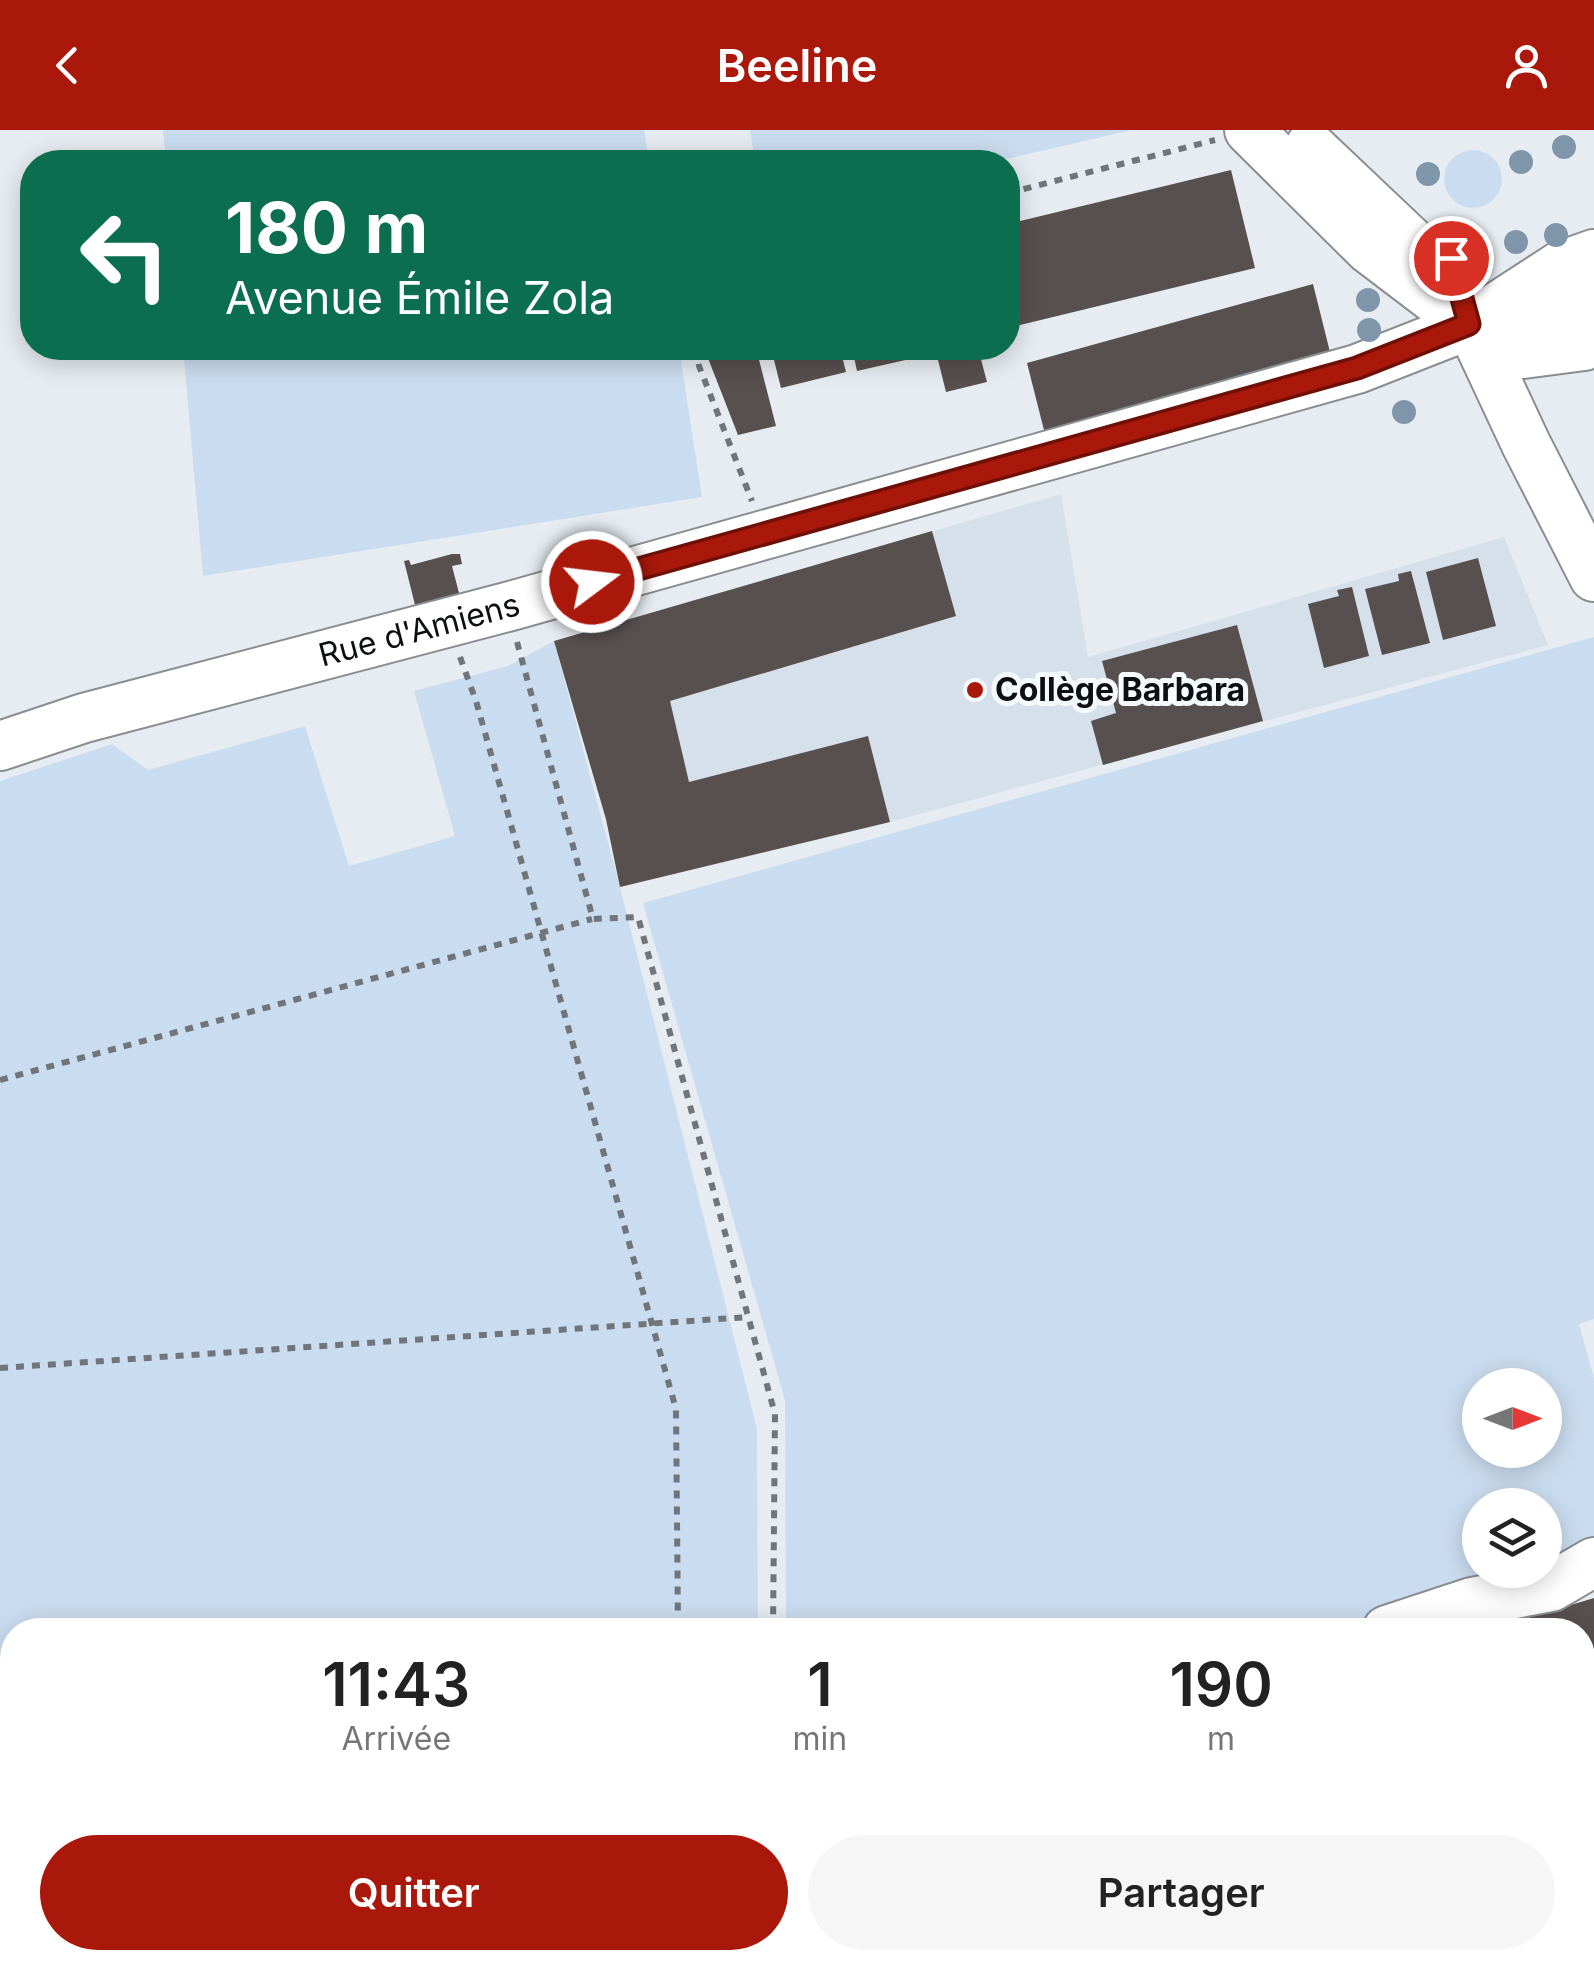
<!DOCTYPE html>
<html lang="fr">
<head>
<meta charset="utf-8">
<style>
	:root { --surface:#fff; --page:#f6f6f6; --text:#222; --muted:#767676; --accent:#a9180a }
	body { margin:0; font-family:Inter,sans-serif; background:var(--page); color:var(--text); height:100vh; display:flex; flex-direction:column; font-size:38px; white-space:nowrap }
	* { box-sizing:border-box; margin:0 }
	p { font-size:32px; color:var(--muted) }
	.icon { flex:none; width:55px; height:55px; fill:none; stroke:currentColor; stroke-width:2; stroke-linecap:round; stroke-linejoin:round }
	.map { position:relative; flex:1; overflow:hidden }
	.panel { position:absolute; left:0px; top:1488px; width:1595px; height:352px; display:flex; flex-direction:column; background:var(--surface); border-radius:40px 40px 0 0; box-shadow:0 5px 25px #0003 }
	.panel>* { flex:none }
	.guide { position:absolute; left:20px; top:20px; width:1000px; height:210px; border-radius:40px; box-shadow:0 5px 25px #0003; background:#0b6e4f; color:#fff; overflow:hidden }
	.needle { width:65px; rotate:90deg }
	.buttons { position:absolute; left:1462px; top:1238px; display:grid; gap:20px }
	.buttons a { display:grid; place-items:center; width:100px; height:100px; border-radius:50%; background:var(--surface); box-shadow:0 5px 25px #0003; font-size:50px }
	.pin { position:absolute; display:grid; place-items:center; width:85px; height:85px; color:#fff; margin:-42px; border:5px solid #fff; border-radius:50%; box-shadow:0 2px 10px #0007 }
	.me { position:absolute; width:110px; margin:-55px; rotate:75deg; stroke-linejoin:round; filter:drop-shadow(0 0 8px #0008) }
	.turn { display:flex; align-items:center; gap:35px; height:210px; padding:0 40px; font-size:45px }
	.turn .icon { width:130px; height:130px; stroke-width:2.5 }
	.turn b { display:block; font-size:70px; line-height:85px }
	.eta { display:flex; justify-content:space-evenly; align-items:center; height:170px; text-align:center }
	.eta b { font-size:60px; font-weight:600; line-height:70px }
	.button { display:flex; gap:20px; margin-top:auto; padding:20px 40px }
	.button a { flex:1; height:115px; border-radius:60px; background:var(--accent); color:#fff; font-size:40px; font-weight:600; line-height:115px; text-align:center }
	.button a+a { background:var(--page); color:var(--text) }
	header { display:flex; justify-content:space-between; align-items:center; height:130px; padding:0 40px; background:var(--accent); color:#fff; font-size:45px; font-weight:600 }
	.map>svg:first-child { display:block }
</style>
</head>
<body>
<header><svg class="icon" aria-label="back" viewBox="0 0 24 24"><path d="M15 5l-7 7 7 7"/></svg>Beeline<svg class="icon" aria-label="person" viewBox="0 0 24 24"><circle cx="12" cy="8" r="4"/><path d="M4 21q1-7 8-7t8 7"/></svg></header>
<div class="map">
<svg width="1594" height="1839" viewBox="0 0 1594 1839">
	<rect width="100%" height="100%" fill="#e7ecf2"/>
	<!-- built -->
	<path fill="#d5e0eb" d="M1061 364 1088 527 1504 407 1548 515 890 692 620 757 605 689 554 511Z"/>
	<!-- green -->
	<path fill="#caddf0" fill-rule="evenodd" d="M163 0H644L649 32H166Z
		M750 0H1132L993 32H755Z
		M1444 49a29 29 0 1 1 58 0a29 29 0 1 1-58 0Z
		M183 218H679L702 367 203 446Z
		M1594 507V1189L1579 1194 1594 1248V1420L1545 1438V1375H1480V1440H1539L1370 1500H786L785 1270 643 773ZM1480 1255H1545V1320H1480Z
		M554 511 620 757 757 1299 758 1500H12V1757H0V651L112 614 148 640 305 596 349 736 455 706 414 561 508 536Z"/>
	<!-- building -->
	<path fill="#58504f" d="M1231 40 1255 138 1008 198V94Z
		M1313 154 1334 238 1048 316 1027 233Z
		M704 218H756L776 296 738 305Z
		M771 218H840L846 242 781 258Z
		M852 218H921L923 226 857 241Z
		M935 218H978L987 252 946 262Z
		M932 401 956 486 670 571 689 652 868 606 890 692 620 757 606 689 554 511Z
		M452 424H460L462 434 452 436 460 467 416 479 404 431 409 430 411 435Z
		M1478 428 1496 496 1443 510 1426 442Z
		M1411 441 1430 513 1382 525 1365 459 1399 451 1398 444Z
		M1352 457 1369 526 1324 538 1308 474 1339 466 1337 460Z
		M1237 495 1263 591 1103 635 1091 591 1116 583 1102 531Z
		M1594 1468V1588L1582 1568V1549L1593 1543 1582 1547V1500L1491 1499Z
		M1582 1627H1594V1687H1582Z
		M414 1828H490V1839H414Z"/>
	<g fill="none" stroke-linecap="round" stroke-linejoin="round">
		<defs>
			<g id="minor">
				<path d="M1249 0 1369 119 1469 195 1523 224 1584 216 1594 212"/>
				<path d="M1310 16 1443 142"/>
				<path d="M1468 190 1526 314 1594 447"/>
				<path d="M1496 190 1519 200 1531 197 1594 170"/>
				<path id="s1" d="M0 616 84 588 507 477 1357 239 1469 195 1560 136 1594 124"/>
				<path d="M1387 1500 1472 1472 1551 1457 1594 1432"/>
				<path d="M1582 1782H1594"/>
				<path d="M0 1790H12"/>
				<path d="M720 1828V1839"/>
			</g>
		</defs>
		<!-- minor casing -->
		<use href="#minor" stroke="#898e93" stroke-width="52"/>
		<!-- path -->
		<path stroke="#717478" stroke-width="6" stroke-dasharray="8 8" stroke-linecap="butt" d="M1008 63 1215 10
			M697 218 699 236 752 371
			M517 512 593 789 638 787 775 1284 773 1500
			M460 527 476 571 676 1279 678 1500
			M0 950 592 789
			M0 1238 748 1187
			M0 1724H12
			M504 1828V1839
			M1287 1828V1839
			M1053 1839V1828"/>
		<!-- minor -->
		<use href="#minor" stroke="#fff" stroke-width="48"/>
	</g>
	<!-- trees -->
	<g fill="#7f96aa">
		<circle cx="1564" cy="17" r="12"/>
		<circle cx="1521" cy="32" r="12"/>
		<circle cx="1428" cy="44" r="12"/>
		<circle cx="1556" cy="105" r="12"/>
		<circle cx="1516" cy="112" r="12"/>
		<circle cx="1368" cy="170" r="12"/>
		<circle cx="1369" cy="200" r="12"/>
		<circle cx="1404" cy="282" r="12"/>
	</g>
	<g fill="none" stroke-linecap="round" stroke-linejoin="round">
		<defs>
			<path id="route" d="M592 452 1357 238 1469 194 1451 128"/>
		</defs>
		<!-- route casing -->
		<use href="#route" stroke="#6e1006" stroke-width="25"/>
		<!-- route -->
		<use href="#route" stroke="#a9180a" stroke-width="18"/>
	</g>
	<!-- markers -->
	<circle fill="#a9180a" stroke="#f5fafe" stroke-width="4" cx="975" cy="560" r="10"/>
	<g text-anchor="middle" stroke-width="10" stroke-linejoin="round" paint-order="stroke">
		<!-- street labels -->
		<g font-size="32" fill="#0d0f11" stroke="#f5fafe">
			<text dy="11" stroke="none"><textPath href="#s1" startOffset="435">Rue d'Amiens</textPath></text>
		</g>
		<!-- poi labels -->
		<g font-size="32" font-weight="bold" fill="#0d0f11" stroke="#f5fafe" text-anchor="start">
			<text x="995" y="571">Collège Barbara</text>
		</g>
	</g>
</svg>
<div class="buttons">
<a><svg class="needle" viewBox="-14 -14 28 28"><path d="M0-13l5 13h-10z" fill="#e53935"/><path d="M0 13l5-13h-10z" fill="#767676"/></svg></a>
<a><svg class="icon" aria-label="layers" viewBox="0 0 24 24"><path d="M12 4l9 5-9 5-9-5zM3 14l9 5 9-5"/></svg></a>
</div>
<div class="pin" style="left:1451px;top:128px;background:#d93025"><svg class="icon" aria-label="arrive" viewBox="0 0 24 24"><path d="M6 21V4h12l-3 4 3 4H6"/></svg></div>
<svg class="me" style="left:592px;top:452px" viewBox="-20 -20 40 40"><circle r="17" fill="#a9180a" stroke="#fff" stroke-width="3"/><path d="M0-11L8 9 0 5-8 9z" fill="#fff"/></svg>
<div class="guide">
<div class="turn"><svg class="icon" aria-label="left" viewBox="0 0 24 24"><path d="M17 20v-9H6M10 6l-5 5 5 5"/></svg><div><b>180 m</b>Avenue Émile Zola</div></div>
</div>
<section class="panel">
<div class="eta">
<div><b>11:43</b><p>Arrivée</p></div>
<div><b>1</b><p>min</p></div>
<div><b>190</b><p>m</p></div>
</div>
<div class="button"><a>Quitter</a><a>Partager</a></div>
</section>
</div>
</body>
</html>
